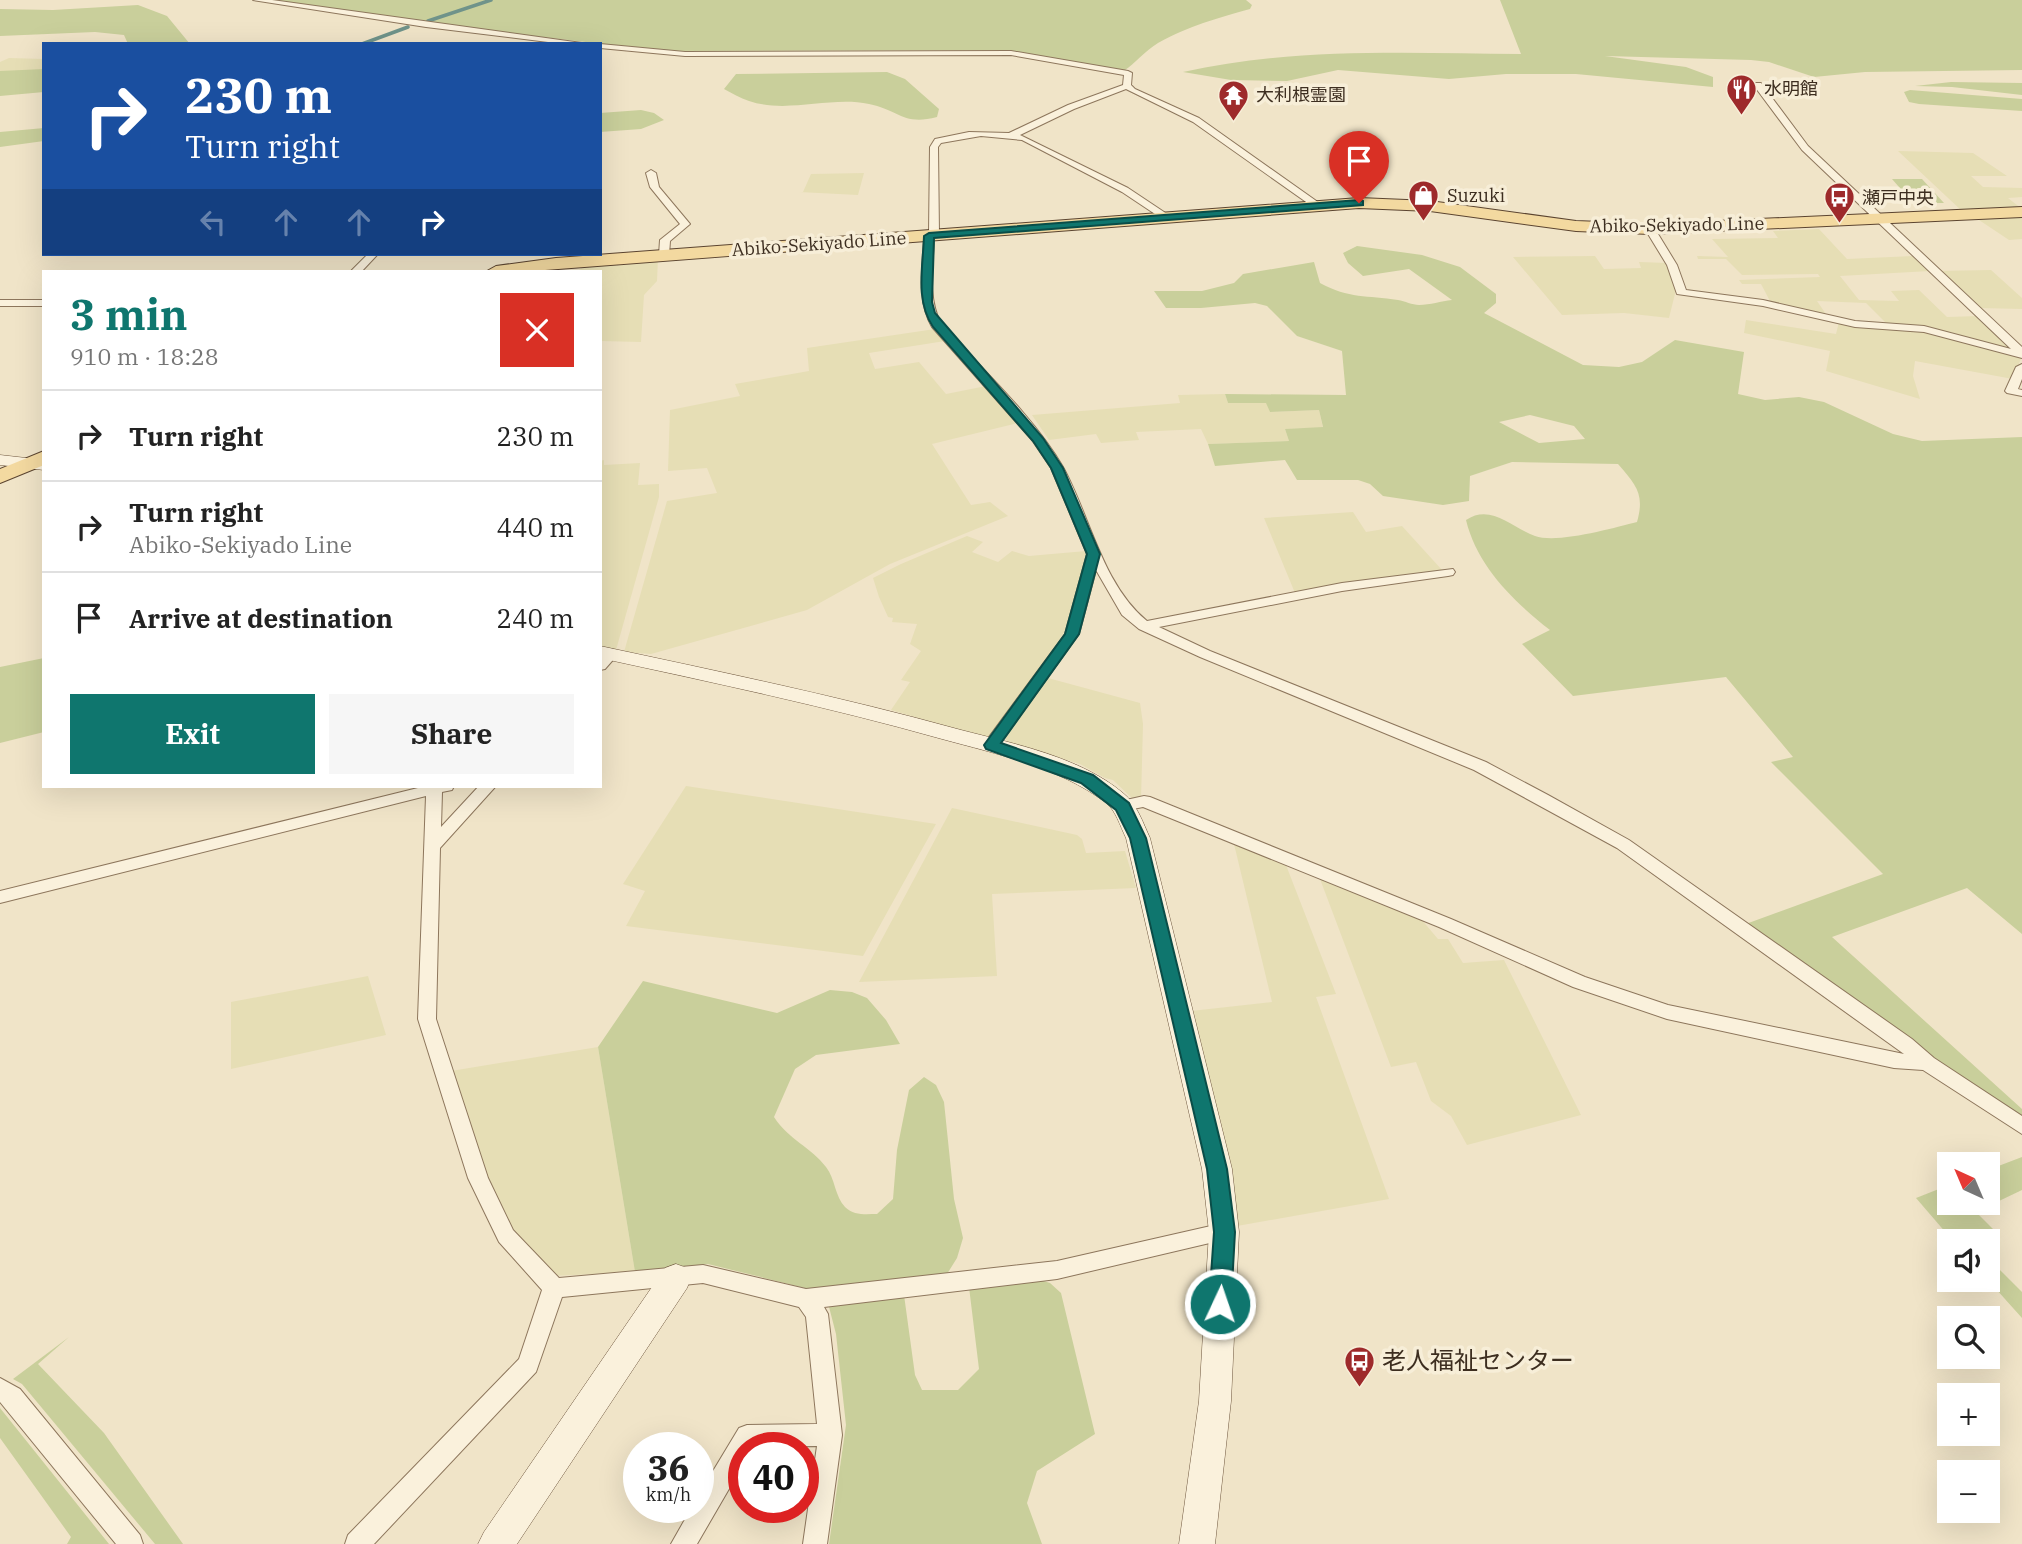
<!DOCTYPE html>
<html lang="en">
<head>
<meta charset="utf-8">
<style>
	:root { --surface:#fff; --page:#f6f6f6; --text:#222; --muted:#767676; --line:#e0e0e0; --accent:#0f766e }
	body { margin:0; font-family:"IBM Plex Serif","Noto Sans JP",serif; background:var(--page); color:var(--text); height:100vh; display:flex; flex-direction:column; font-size:26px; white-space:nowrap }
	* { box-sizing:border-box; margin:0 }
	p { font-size:23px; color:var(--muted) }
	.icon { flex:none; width:38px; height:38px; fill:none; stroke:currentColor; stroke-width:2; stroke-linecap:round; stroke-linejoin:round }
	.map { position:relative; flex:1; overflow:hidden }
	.drawer { position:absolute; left:42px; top:270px; width:560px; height:518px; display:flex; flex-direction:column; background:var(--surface); border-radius:0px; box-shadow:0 7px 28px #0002 }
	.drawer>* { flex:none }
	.guide { position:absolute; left:42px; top:42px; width:560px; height:214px; border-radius:0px; box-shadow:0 7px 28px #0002; background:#1a4fa0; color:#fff; overflow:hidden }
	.needle { width:46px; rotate:316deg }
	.fabs { position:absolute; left:1937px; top:1152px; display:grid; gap:14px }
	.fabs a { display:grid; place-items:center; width:63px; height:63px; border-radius:0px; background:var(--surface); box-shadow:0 7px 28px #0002; font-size:35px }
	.speed { position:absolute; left:623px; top:1432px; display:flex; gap:14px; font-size:35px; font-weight:700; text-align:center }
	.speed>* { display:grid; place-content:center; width:91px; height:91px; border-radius:50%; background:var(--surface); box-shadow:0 7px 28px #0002; line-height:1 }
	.speed small { font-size:18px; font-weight:400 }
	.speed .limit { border:10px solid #d22; background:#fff; color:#111 }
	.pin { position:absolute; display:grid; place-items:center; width:60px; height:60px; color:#fff; margin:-72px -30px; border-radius:50% 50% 50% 0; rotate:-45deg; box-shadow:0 0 7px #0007 }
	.pin .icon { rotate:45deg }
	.me { position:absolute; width:77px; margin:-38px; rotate:3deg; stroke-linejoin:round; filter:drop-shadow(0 0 5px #0008) }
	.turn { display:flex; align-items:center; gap:24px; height:147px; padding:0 28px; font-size:32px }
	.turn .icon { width:91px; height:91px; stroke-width:2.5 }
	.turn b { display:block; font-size:49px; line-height:60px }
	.lanes { display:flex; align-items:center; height:66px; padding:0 28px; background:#0003; justify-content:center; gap:35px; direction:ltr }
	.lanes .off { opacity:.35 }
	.round { display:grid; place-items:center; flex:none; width:74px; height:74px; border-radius:0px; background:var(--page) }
	.summary { display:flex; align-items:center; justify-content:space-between; height:119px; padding:0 28px }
	h1 { font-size:42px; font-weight:700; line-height:52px; color:var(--accent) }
	.button { display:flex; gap:14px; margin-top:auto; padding:14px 28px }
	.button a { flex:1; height:80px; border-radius:0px; background:var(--accent); color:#fff; font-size:28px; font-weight:700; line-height:80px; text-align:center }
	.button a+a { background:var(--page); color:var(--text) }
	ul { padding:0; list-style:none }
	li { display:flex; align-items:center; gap:21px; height:91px; padding:0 28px; border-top:2px solid var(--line) }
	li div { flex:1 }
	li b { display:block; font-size:26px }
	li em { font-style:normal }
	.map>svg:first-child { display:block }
</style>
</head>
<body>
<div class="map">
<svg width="2022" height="1544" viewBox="0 0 2022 1544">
	<rect width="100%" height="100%" fill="#f0e4c8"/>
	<!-- farmland -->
	<path fill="#e6deb5" d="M9 58 44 59V77L0 78V62Z
		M1898 151 1973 153 2007 176H1971L1983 187 2022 188V197L2008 198 2022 209 1963 212Z
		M864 173 858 195 799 192H803L811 174Z
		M2022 217V239L2009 240 1976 218Z
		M1819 229 1847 259 1913 256 1930 271 1840 276 1859 300 1899 301 1891 291 1919 290 1947 317 1979 316 2014 351 1950 332 1889 326 1866 303 1817 301 1828 317 1771 303 1761 284H1742L1739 280 1820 277 1818 274 1742 275 1726 259H1698L1697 256 1728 257 1712 239 1778 238 1773 231Z
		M1595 256 1604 269 1641 268 1639 262 1668 263 1677 286 1669 318 1624 313 1562 315 1513 257Z
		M658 258 657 281 644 295 641 342 600 341V271H578L586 264Z
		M1991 270 2022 298V309L1978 308 1936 271Z
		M1746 320 1836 334 1839 322 1917 329 2022 356 2013 379 1915 361 1913 376 1920 399 1826 371 1830 351 1744 333Z
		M935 329 945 341 869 353 875 369 919 362 946 394 986 386 1018 423 932 444 971 505 990 502 1008 516 890 564 807 610 651 654 624 652 667 501 717 493 707 468 668 471 670 410 740 396 735 384 809 371 807 348Z
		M1225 394 1228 403H1267L1270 412 1319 410 1323 428 1285 429 1289 441 1208 444 1201 429 1136 432 1139 440 1101 443 1096 434 1049 440 1032 415 1180 403 1178 395Z
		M604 460V465L640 463 638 485 659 484V497L616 650 600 648V461Z
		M1353 512 1366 532 1402 526 1442 570 1295 593 1264 518Z
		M967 536 983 542 972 552 998 562 1012 551 1029 556 1086 551 1088 557 1064 633 993 735 982 737 891 710 910 682 901 680 921 651 910 644 917 624 892 622 893 618 888 617 879 597 873 578 901 564Z
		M1048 678 1140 703 1143 724 1141 800 1136 802 1113 780 1105 778 1080 764 1008 743 1005 738Z
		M686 786 936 824 863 956 626 926 645 891 623 884Z
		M952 808 1077 835 1082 839 1086 853 1125 851 1136 888 992 894 997 976 859 982Z
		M1234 844 1286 865 1336 994 1316 997 1389 1199 1237 1226 1191 1011 1272 1002Z
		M1320 879 1421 919 1438 939H1448L1463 963 1504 960 1581 1115 1467 1145 1451 1116 1431 1101 1416 1062 1391 1067Z
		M368 976 386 1035 231 1069V1002Z
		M598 1047 635 1272 552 1276 506 1222 482 1176 451 1071Z"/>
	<!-- green -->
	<path fill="#c9cf9b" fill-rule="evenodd" d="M269 0H1246L1252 5 1250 9C1215 19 1191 25 1158 43 1145 51 1134 64 1125 70L994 50 663 51 379 18Z
		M1500 0H2022V70L1865 72 1814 77 1769 62 1751 60 1605 56 1686 67 1713 77V87L1576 74H1506L1449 79 1338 70 1287 81 1231 80 1183 72C1293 47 1409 53 1521 54Z
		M138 5 167 16 190 44H128L124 35 95 32 0 36V9L53 10Z
		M44 69V92L0 96V71Z
		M887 72 905 79 939 109 937 117C903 126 899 110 869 104 830 96 787 114 749 101 740 98 732 93 724 89L736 74Z
		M1951 82 2022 83V95L1952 87 1915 86Z
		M1910 90 2022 99V111L1919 104 1909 102 1904 92Z
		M641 110 654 113 664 120 641 129 600 132V113Z
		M44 128V141L0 147V132Z
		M1892 179H1922L1944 203H1913Z
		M1357 246 1422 255 1460 267 1496 294V303L1484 313 1583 365 1619 367 1642 362 1675 340 1744 352 1738 394 1765 400 1799 397 1824 402 1893 434 1922 441 2022 437V934L1967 888 1832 937 2022 1109V1119L1889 1029 1743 925 1883 874 1771 762 1793 757 1726 677 1573 696 1522 644 1550 630C1514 602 1477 566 1466 520 1491 503 1512 528 1535 536 1557 544 1613 528 1637 522 1645 494 1636 485 1618 464L1512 462 1470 476 1469 501 1443 505 1383 496 1370 484 1358 480H1297L1285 460 1215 466 1208 444 1289 441 1285 429 1323 427 1319 410 1270 412 1266 403H1228L1225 394 1346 395 1342 351 1297 336 1267 306 1255 303 1201 308H1166L1154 291H1202L1234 283 1243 274 1314 262 1320 283C1349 299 1367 295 1398 300 1405 301 1412 305 1419 305 1430 305 1441 301 1452 300L1409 269 1363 276 1348 263 1343 253ZM1530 415 1574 426 1585 439 1539 443 1499 422Z
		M44 658V732L0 743V667Z
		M643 981 777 1013 830 990 852 992 867 998 886 1020 900 1044 816 1055 795 1069 774 1117C789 1140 811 1147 826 1167 835 1178 835 1197 845 1207 854 1216 866 1214 877 1214L893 1199 897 1150 909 1090 924 1077 936 1085 944 1102 954 1199 963 1238 957 1258 947 1274 817 1291 708 1264 635 1272 598 1047Z
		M2022 1157V1190L1976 1212 1996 1232 1977 1241H1953L1916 1198 1949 1185 1950 1202H1988V1170Z
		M1988 1258 2022 1292V1318L1987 1279Z
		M1037 1279 1050 1283 1061 1293 1095 1434 1037 1471 1027 1503 1042 1544H829L846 1425 836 1334 828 1303 904 1295 915 1375 922 1390H958L979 1369 969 1287Z
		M69 1337 38 1364 104 1433 183 1544H155L22 1384 13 1379Z
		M0 1408 109 1544H67L71 1537 0 1438Z"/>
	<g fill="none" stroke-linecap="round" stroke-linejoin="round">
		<!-- stream -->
		<path stroke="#6f938a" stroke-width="3.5" d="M428 21 491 0
			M362 44 408 27"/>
		<defs>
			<path id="street" d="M253 0H272L589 44H564L426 27Z
				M600 44 685 52 1011 51 1128 71 1132 73 1131 85 1135 89 1199 118 1322 205V209H1316L1193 122 1126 89 1074 109 1020 135 1128 188 1170 216V220H1164L1122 192 1022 140 981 136 941 143 938 147 939 235 934 238C933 267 927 296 941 324 980 367 1034 417 1063 467 1090 516 1102 584 1147 621L1342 583 1453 569 1455 572 1453 575 1448 576 1342 591 1159 627 1210 651 1486 762 1548 795 1629 840 1912 1039 1934 1058 2022 1116V1134L1923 1070 1894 1068 1667 1019 1573 987 1439 927 1143 807 1123 811 1117 810 1115 806 1117 802 1144 796 1150 797 1451 919 1585 977 1668 1005 1904 1054 1617 848 1474 770 1200 657 1139 629 1122 615 1096 570 1079 634 996 749H986L983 745 986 741 1065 634 1087 554 1051 468 1032 440 932 327C916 299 923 267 924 236L929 233 930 147 935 139 969 132 1009 133 1068 105 1123 85 1124 75 1011 55 685 56 600 48Z
				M1755 83H1761L1808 146 2022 347V358L1924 332 1855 327 1763 306 1677 294 1667 265 1645 229 1647 227 1655 229 1677 265 1686 290 1763 300 1855 321 1924 326 2011 349 1802 150 1755 87Z
				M651 170 656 173 659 187 690 224 670 241 669 255 664 258 659 255 660 240 680 224 650 187 646 173Z
				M368 254H378L362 271H351Z
				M0 300H44V306H0Z
				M2022 364V379L2018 389 2022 390V396L2007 393 2005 391 2016 367Z
				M612 649 619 653 605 669 600 670V657Z
				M426 786H454L452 790 442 792 441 827 479 786H496L440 848 436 1019 488 1178 513 1230 559 1278 703 1265 806 1289 1057 1261 1224 1223 1231 1226 1234 1232 1231 1238 1057 1279 824 1307 828 1314 842 1435 827 1544H803L817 1446 744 1447V1463L697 1544H671L692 1507H698V1496L739 1428 747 1425 817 1424 806 1317 799 1307 703 1283 562 1297 536 1372 374 1544H345L348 1535 519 1359 542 1290 499 1242 468 1178 418 1019 426 796 0 903V891Z
				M0 1378 20 1389 140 1535 143 1544H116L0 1402Z"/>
			<path id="secondary" d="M0 455 44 460V470L0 465Z
				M600 646C721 672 842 697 961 730 1015 744 1080 757 1123 793 1137 804 1143 823 1150 838L1232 1169 1239 1232 1231 1401 1215 1544H1179L1199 1401 1209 1232 1202 1169 1126 838C1120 826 1116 810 1105 802 1058 767 997 754 942 739 829 707 715 683 600 658Z
				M676 1264 687 1268 691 1278 687 1288 517 1544H478L484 1532 665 1268Z"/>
			<path id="primary" d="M1359 198 1430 201 1576 221 1650 224 2022 207V217L1650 234 1576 231 1430 211 1359 208 532 271H487L496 266 556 258Z
				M44 451V465L0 483V469Z"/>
		</defs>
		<!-- street casing -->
		<use href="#street" stroke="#8d765c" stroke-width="2"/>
		<!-- secondary casing -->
		<use href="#secondary" stroke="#6f573f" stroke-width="1"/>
		<!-- primary casing -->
		<use href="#primary" stroke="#5b4430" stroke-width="2"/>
		<!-- street -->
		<use href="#street" fill="#faf1dc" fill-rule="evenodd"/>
		<!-- secondary -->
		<use href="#secondary" fill="#faf1dc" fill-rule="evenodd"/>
		<!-- primary -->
		<use href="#primary" fill="#f3d9a0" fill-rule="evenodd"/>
	</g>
	<!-- route -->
	<path fill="#0f766e" stroke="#0a4d48" stroke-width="2" d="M1359 200 1363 201V205L934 238 932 302 935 313 1043 438 1063 468 1100 554 1079 634 1001 743 1093 775 1129 803 1146 838 1227 1169 1235 1232 1231 1304 1228 1311 1220 1314 1212 1311 1209 1304 1214 1232 1207 1169 1130 838 1116 810 1081 783 986 749 984 745 1065 634 1087 554 1051 468 1033 441 933 327C915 300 923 267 924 236L929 233Z"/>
	<!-- icons -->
	<defs>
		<symbol id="restaurant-pin" viewBox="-11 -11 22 30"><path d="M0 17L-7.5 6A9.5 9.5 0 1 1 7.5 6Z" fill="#9e2a2b" stroke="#f7eed8"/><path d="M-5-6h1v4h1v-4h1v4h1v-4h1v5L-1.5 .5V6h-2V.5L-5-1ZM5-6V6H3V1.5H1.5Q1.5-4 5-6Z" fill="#fff"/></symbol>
		<symbol id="temple-pin" viewBox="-11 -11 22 30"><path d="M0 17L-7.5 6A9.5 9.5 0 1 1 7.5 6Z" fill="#9e2a2b" stroke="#f7eed8"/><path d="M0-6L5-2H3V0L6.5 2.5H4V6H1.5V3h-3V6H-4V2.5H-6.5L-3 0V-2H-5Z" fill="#fff"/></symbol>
		<symbol id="shop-pin" viewBox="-11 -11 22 30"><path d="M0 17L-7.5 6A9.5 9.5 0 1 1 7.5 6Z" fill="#9e2a2b" stroke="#f7eed8"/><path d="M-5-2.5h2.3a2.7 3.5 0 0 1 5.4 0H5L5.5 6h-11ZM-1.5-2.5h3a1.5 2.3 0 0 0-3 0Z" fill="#fff"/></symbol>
		<symbol id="bus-pin" viewBox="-11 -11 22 30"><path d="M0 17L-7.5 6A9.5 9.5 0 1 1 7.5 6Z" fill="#9e2a2b" stroke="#f7eed8"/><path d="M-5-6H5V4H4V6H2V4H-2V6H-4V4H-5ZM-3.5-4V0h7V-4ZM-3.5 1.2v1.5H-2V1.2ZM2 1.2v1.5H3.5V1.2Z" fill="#fff"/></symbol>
	</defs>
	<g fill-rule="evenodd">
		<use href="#restaurant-pin" x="1724" y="72" width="35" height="47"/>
		<use href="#temple-pin" x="1216" y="78" width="35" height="47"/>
		<use href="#shop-pin" x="1406" y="178" width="35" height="47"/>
		<use href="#bus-pin" x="1822" y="180" width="35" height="47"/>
		<use href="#bus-pin" x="1342" y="1344" width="35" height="47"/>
	</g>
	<g text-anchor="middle" stroke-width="7" stroke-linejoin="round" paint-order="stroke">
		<!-- far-poi labels -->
		<g font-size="18" fill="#3d2e20" stroke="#f7eed8" text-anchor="start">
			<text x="1764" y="95">水明館</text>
			<text x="1256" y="101">大利根霊園</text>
			<text x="1447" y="202">Suzuki</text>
			<text x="1862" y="204">瀬戸中央</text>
		</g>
		<!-- far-street labels -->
		<g font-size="18" fill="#3d2e20" stroke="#f7eed8">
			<text transform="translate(1677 225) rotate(-1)" y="6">Abiko-Sekiyado Line</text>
			<text transform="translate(819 244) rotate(-4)" y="6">Abiko-Sekiyado Line</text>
		</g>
		<!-- near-poi labels -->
		<g font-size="24" fill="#3d2e20" stroke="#f7eed8" text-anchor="start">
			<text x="1382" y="1369">老人福祉センター</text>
		</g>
	</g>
</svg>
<div class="fabs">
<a><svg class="needle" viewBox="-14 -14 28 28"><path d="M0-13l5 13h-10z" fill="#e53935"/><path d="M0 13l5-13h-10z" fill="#767676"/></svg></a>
<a><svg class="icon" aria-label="sound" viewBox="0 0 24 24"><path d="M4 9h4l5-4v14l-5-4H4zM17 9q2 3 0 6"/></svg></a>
<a><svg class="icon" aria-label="search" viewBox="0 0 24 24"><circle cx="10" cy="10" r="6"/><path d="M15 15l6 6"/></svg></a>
<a>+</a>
<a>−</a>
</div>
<div class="speed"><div>36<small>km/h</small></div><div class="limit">40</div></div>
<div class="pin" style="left:1359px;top:203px;background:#d93025"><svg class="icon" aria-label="arrive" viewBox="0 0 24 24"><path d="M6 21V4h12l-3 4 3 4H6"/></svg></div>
<svg class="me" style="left:1220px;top:1304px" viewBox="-20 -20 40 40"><circle r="17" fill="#0f766e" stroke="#fff" stroke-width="3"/><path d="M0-11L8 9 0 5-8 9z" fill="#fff"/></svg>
<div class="guide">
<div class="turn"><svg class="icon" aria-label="right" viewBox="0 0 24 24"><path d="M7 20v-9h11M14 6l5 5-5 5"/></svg><div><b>230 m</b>Turn right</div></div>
<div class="lanes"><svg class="icon off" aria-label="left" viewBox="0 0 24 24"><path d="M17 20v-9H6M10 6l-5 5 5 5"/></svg><svg class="icon off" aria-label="ahead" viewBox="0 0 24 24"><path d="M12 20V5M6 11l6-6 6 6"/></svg><svg class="icon off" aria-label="ahead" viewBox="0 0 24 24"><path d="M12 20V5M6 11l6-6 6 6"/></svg><svg class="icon" aria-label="right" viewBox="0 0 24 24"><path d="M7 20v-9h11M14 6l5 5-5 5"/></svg></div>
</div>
<section class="drawer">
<div class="summary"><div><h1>3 min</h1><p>910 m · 18:28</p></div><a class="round" style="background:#d93025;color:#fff"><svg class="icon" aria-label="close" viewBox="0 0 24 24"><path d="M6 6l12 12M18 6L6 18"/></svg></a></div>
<ul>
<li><svg class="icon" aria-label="right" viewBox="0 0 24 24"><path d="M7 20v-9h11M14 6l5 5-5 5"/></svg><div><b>Turn right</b></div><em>230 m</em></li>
<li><svg class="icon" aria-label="right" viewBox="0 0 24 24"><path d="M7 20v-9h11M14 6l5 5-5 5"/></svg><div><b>Turn right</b><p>Abiko-Sekiyado Line</p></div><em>440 m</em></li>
<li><svg class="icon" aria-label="arrive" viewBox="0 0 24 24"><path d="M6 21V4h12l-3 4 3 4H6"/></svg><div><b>Arrive at destination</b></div><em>240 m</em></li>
</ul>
<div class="button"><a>Exit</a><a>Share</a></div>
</section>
</div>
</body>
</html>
